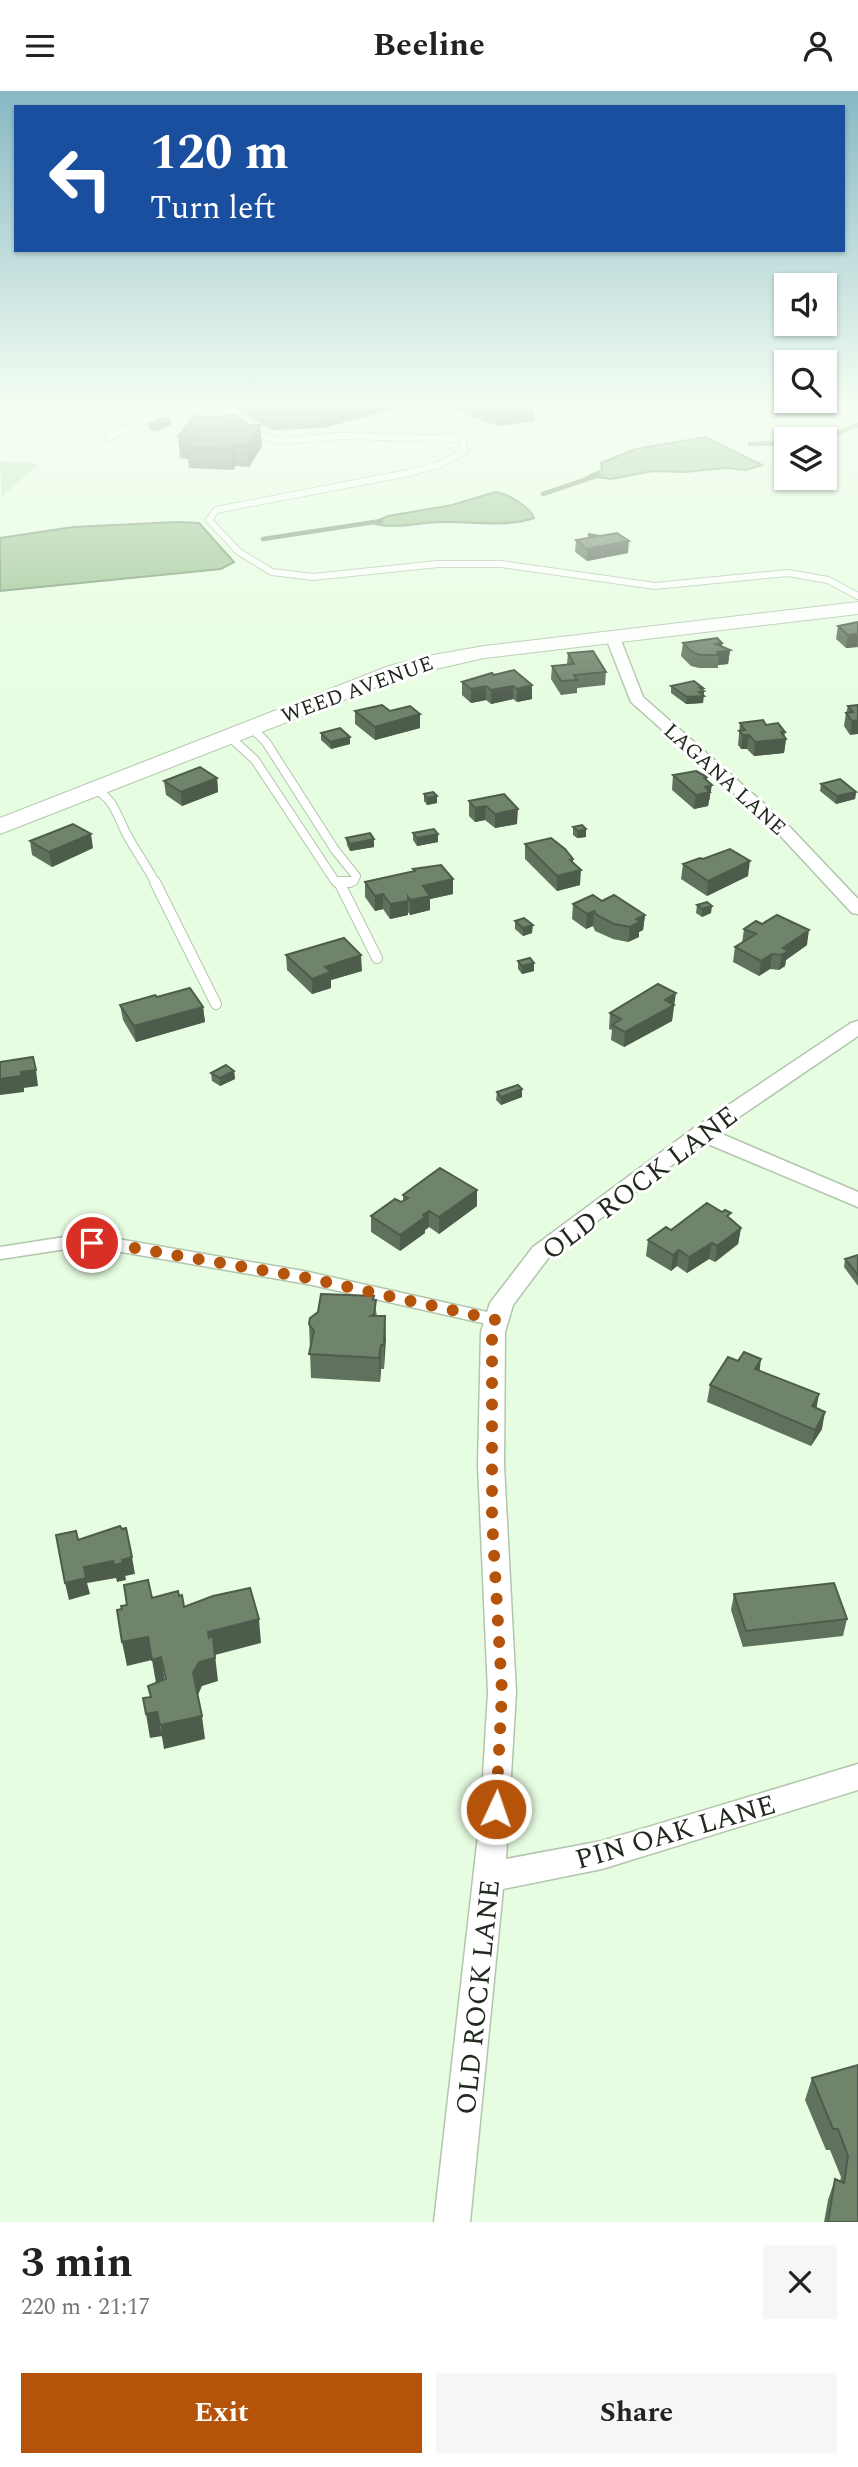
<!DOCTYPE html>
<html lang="en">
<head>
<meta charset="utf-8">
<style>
	:root { --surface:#fff; --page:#f6f6f6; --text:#222; --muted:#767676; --accent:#b45309 }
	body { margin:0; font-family:Spectral,serif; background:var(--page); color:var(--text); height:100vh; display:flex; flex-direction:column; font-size:26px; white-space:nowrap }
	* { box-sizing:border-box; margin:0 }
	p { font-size:23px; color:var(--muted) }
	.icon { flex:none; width:38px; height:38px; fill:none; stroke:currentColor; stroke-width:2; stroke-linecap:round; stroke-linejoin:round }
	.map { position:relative; height:2131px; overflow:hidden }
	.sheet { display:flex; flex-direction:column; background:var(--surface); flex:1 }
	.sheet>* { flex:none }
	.guide { position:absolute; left:14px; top:14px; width:831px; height:147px; border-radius:0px; box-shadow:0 2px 5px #0004; background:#1a4fa0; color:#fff; overflow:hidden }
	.fabs { position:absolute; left:774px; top:182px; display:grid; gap:14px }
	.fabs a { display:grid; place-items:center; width:63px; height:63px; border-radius:0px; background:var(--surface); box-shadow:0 2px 5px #0004; font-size:35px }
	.pin { position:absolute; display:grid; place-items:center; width:60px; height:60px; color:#fff; margin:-30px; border:4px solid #fff; border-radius:50%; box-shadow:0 2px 7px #0007 }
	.me { position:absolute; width:77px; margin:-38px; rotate:3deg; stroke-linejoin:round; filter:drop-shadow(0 0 5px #0008) }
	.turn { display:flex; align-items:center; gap:24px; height:147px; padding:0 21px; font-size:32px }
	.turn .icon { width:91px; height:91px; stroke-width:2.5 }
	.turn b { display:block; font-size:49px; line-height:60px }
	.round { display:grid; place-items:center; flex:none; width:74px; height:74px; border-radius:0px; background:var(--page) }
	.headline { display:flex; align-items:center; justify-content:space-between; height:119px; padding:0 21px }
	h1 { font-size:42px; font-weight:700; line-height:52px }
	.primary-button { display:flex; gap:14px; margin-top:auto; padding:14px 21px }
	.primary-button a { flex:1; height:80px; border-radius:0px; background:var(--accent); color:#fff; font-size:28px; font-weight:700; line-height:80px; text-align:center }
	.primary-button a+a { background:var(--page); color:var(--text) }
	header { display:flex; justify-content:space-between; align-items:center; height:91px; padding:0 21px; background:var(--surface); font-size:32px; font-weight:700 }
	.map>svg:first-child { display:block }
</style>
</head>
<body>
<header><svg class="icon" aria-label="menu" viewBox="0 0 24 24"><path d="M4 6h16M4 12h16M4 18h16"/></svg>Beeline<svg class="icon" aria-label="person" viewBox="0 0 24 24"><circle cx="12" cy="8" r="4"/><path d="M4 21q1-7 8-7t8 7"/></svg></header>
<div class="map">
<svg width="858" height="2131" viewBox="0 0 858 2131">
	<rect width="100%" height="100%" fill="#e7fde2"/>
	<!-- green -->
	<path fill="#c0e0b8" d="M0 370 39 373 2 405Z"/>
	<!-- water -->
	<path fill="#97bf8d" stroke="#74926c" stroke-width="2" d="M705 346 762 374 746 379 726 377 685 381 653 380 611 388 589 385 602 379 601 372 636 358Z
		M495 401C507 402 530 416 534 427 506 437 471 430 442 431 420 431 393 439 372 432L388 425 452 414Z
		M177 431 199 432 234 471 221 478 0 500V447L73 436Z"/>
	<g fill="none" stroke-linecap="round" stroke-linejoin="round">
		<!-- stream -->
		<path stroke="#74926c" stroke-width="4.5" d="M820 348 858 334
			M750 353 786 352
			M543 403 599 384
			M263 448 381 430"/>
		<defs>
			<path id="lane-far3" d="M208 313 223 317
				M227 313 223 317V324L236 333
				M416 313C438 325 460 333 465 360L438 374 408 382 216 419 209 429 239 461 272 481 313 486 438 473H501L655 495 788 482 828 489 858 505
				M256 343 279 350 342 345 464 348
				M108 347 181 313"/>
			<path id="lane-far2" d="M251 636 266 651 335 759 356 785 354 790 342 793
				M229 645 255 669 335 790 339 793
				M94 697C113 708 116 721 125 740 134 758 147 775 156 793"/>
			<path id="lane-far1" d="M155 791 216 913
				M337 791H350
				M340 793 377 867"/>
			<path id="lane" d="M0 1162 72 1151 111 1153 308 1187 496 1229"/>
			<path id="street" d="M613 543 620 547 643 606 787 733 858 808V823L852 822 775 739 631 611 606 547Z
				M858 930V945L717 1041 858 1101V1116L703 1051 549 1166 513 1214 505 1241 504 1374 516 1601 506 1768 602 1750 858 1673V1699L602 1778 503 1798 470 2131H434L481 1718 488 1601 478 1374 481 1241 490 1212 533 1156 694 1037 851 932Z"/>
			<path id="secondary" d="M858 511V523L484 567 405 585 0 743V727L389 575 428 565 484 555Z"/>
		</defs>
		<!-- lane-far3 casing -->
		<use href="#lane-far3" stroke="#b1c6ac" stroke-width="8"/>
		<!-- lane-far2 casing -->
		<use href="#lane-far2" stroke="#b1c6ac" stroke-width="10"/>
		<!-- lane-far1 casing -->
		<use href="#lane-far1" stroke="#b1c6ac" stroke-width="12"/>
		<!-- lane casing -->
		<use href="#lane" stroke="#b1c6ac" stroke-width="15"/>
		<!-- street casing -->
		<use href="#street" stroke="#b1c6ac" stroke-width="3"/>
		<!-- secondary casing -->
		<use href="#secondary" stroke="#b1c6ac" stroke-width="2"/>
		<!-- lane-far3 -->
		<use href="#lane-far3" stroke="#fff" stroke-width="6"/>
		<!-- lane-far2 -->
		<use href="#lane-far2" stroke="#fff" stroke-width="8"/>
		<!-- lane-far1 -->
		<use href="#lane-far1" stroke="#fff" stroke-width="10"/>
		<!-- lane -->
		<use href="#lane" stroke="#fff" stroke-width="12"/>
		<!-- street -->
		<use href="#street" fill="#fff" fill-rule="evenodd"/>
		<!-- secondary -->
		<use href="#secondary" fill="#fff" fill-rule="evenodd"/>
	</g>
	<!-- wall -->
	<path fill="#60725d" d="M238 313H400V316L323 337 272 339 239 320Z
		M440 313H534V330L497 335Z
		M149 333 171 334 157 340 150 339Z
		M248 334H260L262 355 249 376 235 375 233 379 189 377 188 368 180 367 178 346Z
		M588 443 628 462 587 470 575 461 576 449 588 447Z
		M858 531V557L857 556 846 557 836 548 838 535Z
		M683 552H722V556L730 559 728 573 718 574V577H699L691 575 681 565Z
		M568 562 606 581 605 594 577 597V602L561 604 551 588 552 575 567 573Z
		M514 579 532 608 517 611 513 608 491 613 486 609 471 612 462 604V591Z
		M671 595 702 599 704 600 703 612 686 613 671 602Z
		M858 614 850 644 844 635 846 622 848 615Z
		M355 620H390L420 637 375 649 355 633Z
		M740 632 766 634 785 646 786 648 784 662 754 665 747 658H741L738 654Z
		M321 642 350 653 331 658 321 649Z
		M673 684 707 690 710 708 709 709 708 715 694 718 672 699Z
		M217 687 218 701 182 715 166 704 164 690Z
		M821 693 856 701 855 708 836 713 820 700Z
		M424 703 437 712 427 714 424 710Z
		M504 703 517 733 495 737 485 729 475 731 469 725V710Z
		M573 736 586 746 577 747 573 744Z
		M413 742 438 743V751L417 755 413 749Z
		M346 747 374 756 350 760 347 754Z
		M30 750 93 757 52 776 32 764Z
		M525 753 573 768V771L580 794 557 800 525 768Z
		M703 768 748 785 707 805 681 788 683 773Z
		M413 778 453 803 430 808V819L410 824 408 821V824L390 828 383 818 375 820 365 806V791L413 781Z
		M602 810 645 824 643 839 639 841V846L628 851 613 848 595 840 593 835 586 838 572 828 573 813Z
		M697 814 711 822 702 826 696 822Z
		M515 830 532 842 523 845 515 838Z
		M744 838 807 854 786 869 785 875 779 879 770 878 759 885 733 871 735 856 742 852Z
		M286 864 362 880 331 889V897L312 903 287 879Z
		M518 870 534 872V880L522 883 518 878Z
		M120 914 203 916 205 931 136 951 123 929Z
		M673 918 672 930 624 956 611 949 612 939 609 938 610 922 674 918Z
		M234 980 235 988 220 995 212 990 211 982Z
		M522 998V1006L501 1014 496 1009 497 1001Z
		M403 1104 477 1115 439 1143 429 1136 425 1139V1142L400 1160 371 1141V1125L401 1111 403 1110Z
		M730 1127 741 1137 738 1153 715 1171 709 1168 687 1182 677 1175 671 1180 646 1165 648 1149 671 1139Z
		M858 1164V1195L844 1176 845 1168Z
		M374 1209 377 1225H385L384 1278H381L380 1291 311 1287 309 1233Z
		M760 1280 816 1317 822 1338 811 1355 707 1311 710 1294Z
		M734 1503 847 1528 843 1545 743 1556 731 1519Z
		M858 1974V2131H824L828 2109 835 2088 840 2090 841 2086 830 2059H826L805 2009 812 1987Z"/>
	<!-- shaded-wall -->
	<path fill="#4e5c4c" d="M334 313H400V316L323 337 322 316Z
		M509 313H534V330L497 335V315Z
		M170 328 171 334 157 340V335Z
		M260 334 262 355 249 376 247 355Z
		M234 354 235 375 233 379 231 358Z
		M629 450 628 462 587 470V458Z
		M858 543 857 556 846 557 848 544Z
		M722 552 721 561 730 559 728 573 718 574 719 564H715L716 553Z
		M532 594V608L517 611V598Z
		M486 595V609L471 612V598Z
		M513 595V608L491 613V599Z
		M700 597H703L702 601 704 600 703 612 686 613 687 606Z
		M420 623V637L375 649V636Z
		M858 629V643L850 644 852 630Z
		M781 641H785L784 648H786L784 662 754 665 755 651Z
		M743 644H749L747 658H741Z
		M350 646V653L331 658 330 651Z
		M707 686 706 695 712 694 708 715 694 718 696 704 704 687Z
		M217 687 218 701 182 715 181 701Z
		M856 701 855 708 836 713 837 705Z
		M437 705V712L427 714V707Z
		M486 715 485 729 475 731V717Z
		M518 718 517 733 495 737V723Z
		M586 738V746L577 747 578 740Z
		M91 743 93 757 52 776 49 761Z
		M438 743V751L417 755V747Z
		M374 748V756L350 760V753Z
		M573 768 572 781 581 779 580 794 557 800V785L570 769Z
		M750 770 748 785 707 805 708 790Z
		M453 788V803L430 808V819L410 824V809L423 795Z
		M383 803V818L375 820V805Z
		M408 810V824L390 828V813Z
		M712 815 711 822 702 826V818Z
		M594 820 593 835 586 838 587 823Z
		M645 824 643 839 639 841V846L628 851 630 836 636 828Z
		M533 834 532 842 523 845V837Z
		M809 839 807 854 786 869 785 875 779 879 783 857Z
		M772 863 770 878 759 885 761 870Z
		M361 864 362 880 331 889V897L312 903V888L325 876Z
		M534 872V880L522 883V875Z
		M676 902 672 930 624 956 625 941 665 909Z
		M203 916 205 931 136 951 134 935Z
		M36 979 38 995 24 997V1001L0 1004V988L21 981Z
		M234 980 235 988 220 995V987Z
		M522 998V1006L501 1014V1006Z
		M477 1099V1115L439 1143V1126Z
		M429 1120V1136L425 1139V1142L400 1160V1144Z
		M741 1137 738 1153 715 1171 717 1155Z
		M712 1152 709 1168 687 1182 689 1166Z
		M679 1159 677 1175 671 1180 673 1164Z
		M385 1225 386 1249 384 1278V1254Z
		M381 1254V1278L380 1291 379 1267Z
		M761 1268 759 1285 755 1278Z
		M819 1303 816 1320 812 1315Z
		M825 1321 822 1338 811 1355 815 1339Z
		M132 1466 135 1483 125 1485 122 1469Z
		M113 1470 123 1472 126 1489 117 1491 116 1487 87 1492 90 1503 69 1509 65 1492 84 1476Z
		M259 1528 261 1552 215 1564 218 1590 202 1595 197 1606 193 1582 199 1571 208 1541Z
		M148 1546 152 1569 127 1575 122 1551Z
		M161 1566 165 1590 156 1592 152 1569Z
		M157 1621 162 1645 150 1647 146 1623Z
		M202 1625 205 1648 164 1658 160 1634Z"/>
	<!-- building -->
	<path fill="#70846c" stroke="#4e5c4c" stroke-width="2" d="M262 313H334L322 316 271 318Z
		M235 323 248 334H260L247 355 234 354 231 358 187 356 193 347 178 346 194 325 221 326Z
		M163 327 170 328 157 335 149 333Z
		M617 442 629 450 587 458 576 449 594 446 588 443 600 445Z
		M858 531V543L848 544 838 535Z
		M717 547 722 552 716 553 730 559 717 561 719 564H700L692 561 683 552Z
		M593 560 606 581 574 584 577 589 561 590 552 575 574 573 568 562Z
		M514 579 532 594 517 598 513 595 491 599 486 595 471 598 462 591 492 582 494 584Z
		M694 590 703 597H700L704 600 699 601 704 605 687 606 671 595Z
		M382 614 390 620 410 615 420 623 375 636 355 620Z
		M858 614V629L852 630 846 622 853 621 848 615Z
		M763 629 766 634 778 632 785 641H781L786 648 755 651 749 644H743L739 640 745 639 740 632Z
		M340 637 350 646 330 651 321 642Z
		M200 676 217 687 181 701 164 690Z
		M696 680 707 686 704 687 712 694 705 696 710 701 696 704 673 684Z
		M840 688 856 701 837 705 821 693Z
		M433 701 437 705 427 707 424 703Z
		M504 703 518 718 495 723 486 715 475 717 469 710Z
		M73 733 91 743 49 761 30 750Z
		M582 734 586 738 578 740 573 736Z
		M434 738 438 743 417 747 413 742Z
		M370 742 374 748 350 753 346 747Z
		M551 747 565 758 573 768 570 769 581 779 557 785 525 753Z
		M730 758 750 770 708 790 683 773 700 767 703 768Z
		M441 774 453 788 423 795 430 805 410 809 408 806V810L390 813 383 803 375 805 365 791 415 780 413 778Z
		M593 804 602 810 614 804 645 824 636 828 640 831 630 836 614 833 597 824 594 820 587 823 573 813Z
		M707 811 712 815 702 818 697 814Z
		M777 824 809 839 783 857 788 860 781 864 772 863 761 870 735 856 756 843 744 838 756 830 762 833Z
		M524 827 533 834 523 837 515 830Z
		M344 847 361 864 325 876 331 881 312 888 286 864Z
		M530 867 534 872 522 875 518 870Z
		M658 893 676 902 665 909 674 914 625 941 612 934 621 928 610 922Z
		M190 897 203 916 134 935 120 914 155 904 157 906Z
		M33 966 36 979 21 981V985L0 988V971Z
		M226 974 234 980 220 987 211 982Z
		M518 994 522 998 501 1006 497 1001Z
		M440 1077 477 1099 439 1126 429 1120 423 1124 425 1126 400 1144 371 1125 395 1108 401 1111 408 1107 403 1104Z
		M707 1112 722 1121 725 1119 731 1122 727 1125 741 1137 717 1155 712 1152 689 1166 679 1159 673 1164 648 1149 666 1136 671 1139Z
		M858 1164V1184L845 1168Z
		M321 1203 374 1205 373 1209H376L374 1223 371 1225H385L384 1254H381L379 1267 309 1263 314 1240 309 1233 310 1227 318 1221Z
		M744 1261 761 1268 755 1278 819 1303 812 1315 825 1321 815 1339 710 1294 728 1266 738 1270Z
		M120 1435 122 1438 126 1437 132 1466 122 1469 123 1472 114 1474 113 1470 84 1476 86 1487 65 1492 56 1444 76 1440 78 1449Z
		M148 1489 152 1507 178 1500 179 1505 182 1504 184 1516 213 1505 250 1497 259 1528 208 1541 209 1547 213 1545 215 1567 199 1571 193 1582 202 1625 160 1634 157 1621 146 1623 143 1607 151 1606 148 1595 166 1588 161 1566 152 1569 148 1546 122 1551 117 1519 122 1518 121 1515 127 1514 124 1494Z
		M834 1492 847 1528 746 1540 734 1503Z
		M858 1974V2131H828L835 2088 844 2092 848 2065 838 2038H833L812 1987Z"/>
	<!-- sky -->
	<linearGradient id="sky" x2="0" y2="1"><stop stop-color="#87b8c4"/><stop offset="0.51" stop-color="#f4fef2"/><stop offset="1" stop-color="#f4fef2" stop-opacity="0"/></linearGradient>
	<rect width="858" height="612" fill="url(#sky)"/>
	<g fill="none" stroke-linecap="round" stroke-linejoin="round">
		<!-- route -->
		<path stroke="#b45309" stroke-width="12" stroke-dasharray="0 21.6" d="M92 1152 111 1153 308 1187 496 1229 492 1241V1428L502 1601 496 1718"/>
	</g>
	<g text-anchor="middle" stroke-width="6" stroke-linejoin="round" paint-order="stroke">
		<!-- far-street labels -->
		<g font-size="21" fill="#222a20" stroke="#fff">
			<text transform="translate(357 598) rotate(-20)" y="7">WEED AVENUE</text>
			<text transform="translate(725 688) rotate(42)" y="7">LAGANA LANE</text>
		</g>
		<!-- near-street labels -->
		<g font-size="28" fill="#222a20" stroke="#fff">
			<text transform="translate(639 1091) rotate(-37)" y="10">OLD ROCK LANE</text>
			<text transform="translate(675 1740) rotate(-16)" y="10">PIN OAK LANE</text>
			<text transform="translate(477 1906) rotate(-84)" y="10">OLD ROCK LANE</text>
		</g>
	</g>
</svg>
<div class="fabs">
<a><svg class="icon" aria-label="sound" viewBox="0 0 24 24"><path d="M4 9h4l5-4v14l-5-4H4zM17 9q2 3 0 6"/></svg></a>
<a><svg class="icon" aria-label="search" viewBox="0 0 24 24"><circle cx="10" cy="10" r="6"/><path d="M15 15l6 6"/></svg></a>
<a><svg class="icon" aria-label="layers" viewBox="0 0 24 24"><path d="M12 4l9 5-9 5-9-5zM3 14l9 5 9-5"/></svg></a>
</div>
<div class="pin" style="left:92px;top:1152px;background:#d93025"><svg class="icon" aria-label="arrive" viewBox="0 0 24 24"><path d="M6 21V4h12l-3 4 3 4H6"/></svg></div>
<svg class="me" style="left:496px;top:1718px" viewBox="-20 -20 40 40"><circle r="17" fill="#b45309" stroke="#fff" stroke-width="3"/><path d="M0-11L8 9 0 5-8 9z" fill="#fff"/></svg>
<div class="guide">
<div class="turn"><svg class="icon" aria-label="left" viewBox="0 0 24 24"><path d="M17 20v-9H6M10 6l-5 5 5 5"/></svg><div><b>120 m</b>Turn left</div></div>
</div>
</div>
<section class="sheet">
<div class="headline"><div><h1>3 min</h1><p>220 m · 21:17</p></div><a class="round"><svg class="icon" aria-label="close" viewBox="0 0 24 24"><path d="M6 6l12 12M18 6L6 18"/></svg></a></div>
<div class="primary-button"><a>Exit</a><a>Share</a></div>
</section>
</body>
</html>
